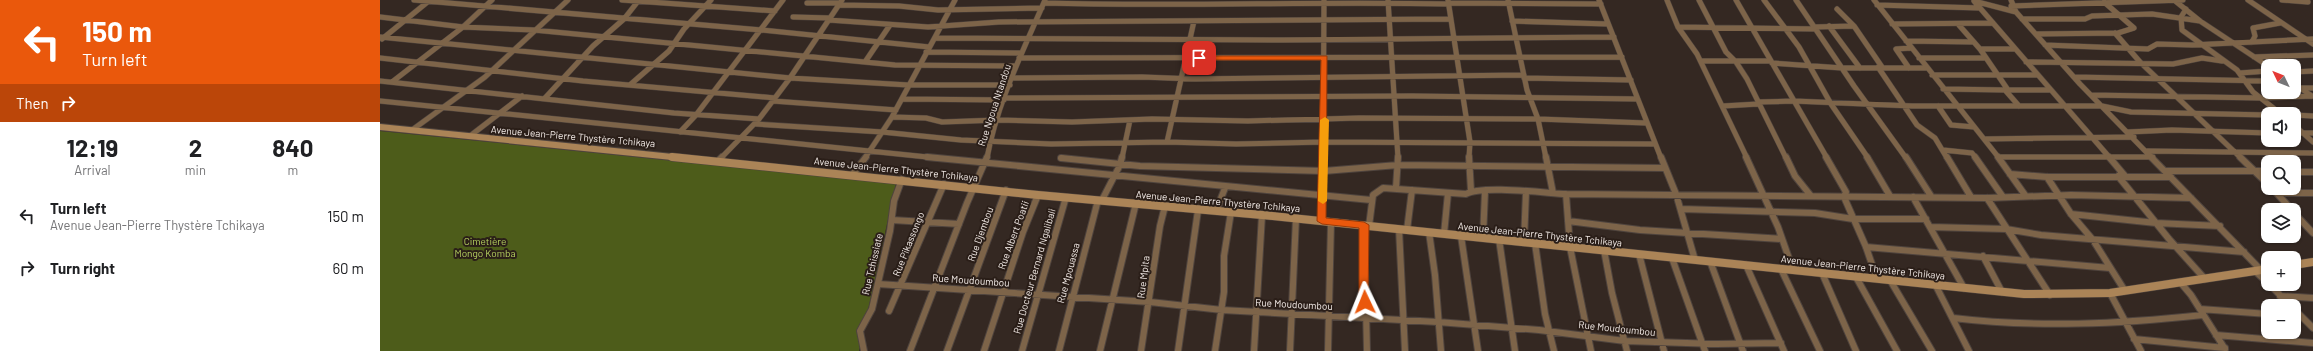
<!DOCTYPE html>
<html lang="en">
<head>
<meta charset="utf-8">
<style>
	:root { --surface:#fff; --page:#f2f2f2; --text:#202124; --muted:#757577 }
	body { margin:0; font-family:Barlow,sans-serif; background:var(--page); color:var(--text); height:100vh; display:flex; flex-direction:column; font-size:15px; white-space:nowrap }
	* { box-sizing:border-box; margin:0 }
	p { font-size:13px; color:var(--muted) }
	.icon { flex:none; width:22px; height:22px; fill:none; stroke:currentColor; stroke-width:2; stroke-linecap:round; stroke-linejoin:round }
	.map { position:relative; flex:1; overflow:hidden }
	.drawer { display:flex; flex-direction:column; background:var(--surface); width:380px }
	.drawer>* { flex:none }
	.hud { background:#ea580c; color:#fff; overflow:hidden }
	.needle { width:26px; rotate:313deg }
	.tools { position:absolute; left:1881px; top:59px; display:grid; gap:8px }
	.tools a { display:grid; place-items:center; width:40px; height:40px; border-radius:8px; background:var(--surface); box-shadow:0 1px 3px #0004; font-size:20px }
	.pin { position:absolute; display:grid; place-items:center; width:34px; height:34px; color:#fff; margin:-17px; border-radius:8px; box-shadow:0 2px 6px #0006 }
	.me { position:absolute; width:44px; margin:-22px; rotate:358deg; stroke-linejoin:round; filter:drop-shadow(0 0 3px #0008) }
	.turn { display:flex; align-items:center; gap:14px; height:84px; padding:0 16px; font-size:18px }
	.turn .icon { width:52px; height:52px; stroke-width:2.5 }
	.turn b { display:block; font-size:28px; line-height:34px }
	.then { display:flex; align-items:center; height:38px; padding:0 16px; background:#0003; gap:8px; font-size:15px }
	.eta { display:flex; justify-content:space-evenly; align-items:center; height:68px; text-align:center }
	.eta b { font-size:24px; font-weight:700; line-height:28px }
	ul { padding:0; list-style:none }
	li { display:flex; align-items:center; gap:12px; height:52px; padding:0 16px }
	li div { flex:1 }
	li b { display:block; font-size:15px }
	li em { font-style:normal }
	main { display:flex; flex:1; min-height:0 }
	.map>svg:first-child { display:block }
</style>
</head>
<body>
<main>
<section class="drawer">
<div class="hud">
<div class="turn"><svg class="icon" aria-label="left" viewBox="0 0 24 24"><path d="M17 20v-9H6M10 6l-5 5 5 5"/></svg><div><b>150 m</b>Turn left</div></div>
<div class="then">Then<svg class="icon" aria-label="right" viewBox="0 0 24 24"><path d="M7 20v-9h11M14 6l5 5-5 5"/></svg></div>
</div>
<div class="eta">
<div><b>12:19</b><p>Arrival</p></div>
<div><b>2</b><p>min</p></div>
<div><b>840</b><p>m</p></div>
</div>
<ul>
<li><svg class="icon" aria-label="left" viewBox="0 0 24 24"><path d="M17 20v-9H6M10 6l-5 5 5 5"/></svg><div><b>Turn left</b><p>Avenue Jean-Pierre Thystère Tchikaya</p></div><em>150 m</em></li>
<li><svg class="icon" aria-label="right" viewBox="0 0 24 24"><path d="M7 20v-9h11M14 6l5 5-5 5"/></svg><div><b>Turn right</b></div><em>60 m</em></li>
</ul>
</section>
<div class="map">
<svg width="1933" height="351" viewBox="0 0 1933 351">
	<rect width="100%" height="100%" fill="#342822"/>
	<!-- green -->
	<path fill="#4d5c1a" d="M0 131 516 183 479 351H0Z"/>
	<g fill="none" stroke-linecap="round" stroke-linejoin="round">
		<defs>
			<path id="street-far1" d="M34 0 381 30 549 47
				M242 0 395 11
				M1008 0 1018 158
				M1068 0 1090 142 1089 158
				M1128 0 1147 90 1158 119 1166 158
				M1219 0 1281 158
				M1287 0 1298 27 1317 54 1367 158
				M1319 0 1346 52 1356 62 1367 79 1406 158
				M1356 0 1447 158
				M1384 0 1419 47 1451 104 1488 158
				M1416 0 1474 86 1526 158
				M1494 0 1619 158
				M1631 0 1636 12 1700 84 1772 158
				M1794 0 1820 21 1888 66
				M1868 0 1933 44
				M1902 0 1928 2
				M1594 1 1730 158
				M1594 1 1636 12
				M427 3H460
				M664 3C799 7 933 1 1068 4
				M1068 3 1221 4
				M459 5 519 6 558 10 662 8
				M1497 5 1600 8
				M1631 6 1803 0
				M1457 9 1474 26
				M1806 9 1801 17 1802 30 1857 70 1873 92 1901 114
				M0 17 83 27 154 30 515 65 636 66
				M413 17 450 18
				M1642 19H1705L1712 16 1772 14 1820 21
				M449 20 548 27 619 22 1071 19
				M1132 21 1228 24
				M1512 24 1613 23
				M1578 24 1600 49 1628 90H1625
				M1449 26 1480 68
				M1298 27 1437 29
				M1435 27 1474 26 1502 67
				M1735 33 1760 62 1861 158
				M1656 34 1738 33 1754 28 1724 2
				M0 37 410 78 528 85H630
				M555 38 903 40 1234 37
				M2 39 50 0
				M1526 41 1594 42
				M1872 42 1875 36 1873 28 1900 23
				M1665 45 1768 49 1777 44 1812 45 1933 39
				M1600 49H1635
				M546 52 641 53
				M1874 57 1933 55
				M0 58 203 81 395 98
				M639 58 1242 57
				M1539 58H1606
				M1321 61H1390
				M485 62 510 25
				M1646 62 1793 64 1822 58 1842 61
				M1392 63 1462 68H1546
				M1498 67 1537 125 1555 138 1567 158
				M1529 68 1516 49 1531 48
				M1914 72 1933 71
				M1860 73 1888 71
				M1552 75H1657
				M1694 77 1888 81
				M633 78 762 77 815 79 1144 75
				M1144 78 1251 80
				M0 81 294 113 379 119
				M12 82 83 27 112 0
				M251 84 289 51 304 29 331 0
				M1914 84 1932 96
				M1920 88H1933
				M1563 89 1625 90
				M1625 90 1639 106
				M1628 90H1669
				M1711 95 1881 98 1932 96
				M165 98 213 46 244 19 259 0
				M625 98 1032 96 1257 99
				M522 99 624 100
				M0 101 557 158
				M393 101 516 110
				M1378 102 1414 101 1532 106H1722L1751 112 1888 115
				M1343 106 1378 104
				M1558 106 1571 125 1594 127
				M1914 115 1933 116
				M512 117 546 118 562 122 618 120 692 122 772 119 868 121 979 118 1158 119 1266 123
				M376 124 502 132 581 140 671 144 787 142 856 144 944 142 1275 144
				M1914 125 1933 142
				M32 130 105 77 188 0
				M300 132 316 115 403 0
				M1748 132 1792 130 1888 133
				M1914 133H1933
				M90 136 142 96
				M1605 139 1754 137
				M787 142 814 21
				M1563 150 1592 153 1596 158
				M1767 151 1933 153
				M1619 157H1773
				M341 158 379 119 410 78 462 0
				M485 158 512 117 575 0
				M607 158C617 103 643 51 665 0
				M681 158H683
				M742 158 750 120
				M943 158 944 1"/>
			<path id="street" d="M547 157 991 200
				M1089 157 1091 191
				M1166 157 1173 193
				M1281 157 1296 194 1315 260
				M1366 157 1398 227 1413 270
				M1406 157 1415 176 1431 196
				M1446 157 1466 192 1464 197 1486 247 1497 279
				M1487 157 1510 196
				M1526 157 1551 196
				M1567 157 1591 197
				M1595 157 1623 197
				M1618 157 1645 195
				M1729 157 1745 176
				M1771 157 1881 270
				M1860 157 1888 184
				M681 158 760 166 944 171 1018 165 1285 168
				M338 161 342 157
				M1785 171H1888
				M1914 172H1933
				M473 174 486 157
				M1630 174 1667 177H1791
				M1738 176 1789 239 1825 279
				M1667 177 1691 214 1713 240 1745 291
				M1016 188 1018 157
				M1892 188 1912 210
				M1897 193H1933
				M1186 194 1190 247 1211 351
				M1533 197 1584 288
				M1607 198 1670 295
				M722 200 740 165 742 157
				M1301 209 1435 213 1473 219H1546
				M836 211 845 188
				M1914 213 1933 233
				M1691 214 1776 223 1840 226
				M512 220 579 224
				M941 221 944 157
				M1188 221 1260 230 1402 239
				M984 225 987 351
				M989 226 993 195 1003 188 1086 194C1102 185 1165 193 1186 194L1607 198 1691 195 1811 198
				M1550 227 1626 229 1661 235 1864 252
				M1019 229 1025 351
				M1027 230 1032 190
				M1049 232 1055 275 1061 351
				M1064 234 1068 193
				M1081 236 1098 351
				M1103 238 1105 191
				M1119 239 1135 351
				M1144 242 1146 192
				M1155 243 1165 314 1174 351
				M1486 247 1730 268
				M1224 250 1232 293 1247 351
				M1259 254 1284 351
				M1603 256 1622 292
				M1292 258 1325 351
				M1330 261 1363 351
				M1366 265 1404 351
				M1401 269 1440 351
				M1875 271 1888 283
				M1442 273 1476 351
				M1476 277 1517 351
				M1510 280 1552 351
				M1800 282 1811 295 1845 349
				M498 284 770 302 842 310 1058 322 1159 330 1245 341 1337 344 1401 343
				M1889 284 1911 306
				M1556 286 1589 351
				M1730 293 1761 351
				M1900 296 1933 298
				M1820 309 1888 314
				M1914 309 1933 328
				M509 311 564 184
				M1573 318C1657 328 1739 324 1823 315
				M1836 335 1933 343
				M1754 339 1845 348
				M484 351 480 331 492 309 510 231 514 201 522 179
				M530 351 587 203 607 157
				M567 351 626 190
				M604 351 643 232 658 195
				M642 351 686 197
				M679 351 718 200
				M720 351 756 203
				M761 351 780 226 785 206
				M798 351 818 210
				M835 351 844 292V256L851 212
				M874 351 882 215
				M910 351 916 218
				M948 351 951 222"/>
			<path id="secondary-far1" d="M0 127 302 158"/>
			<path id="secondary" d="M292 157 658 195 882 215 1644 294 1730 293 1888 269
				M1914 265 1933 262"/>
		</defs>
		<!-- street-far1 casing -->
		<use href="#street-far1" stroke="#4f443e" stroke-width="6"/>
		<!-- street casing -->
		<use href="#street" stroke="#4f443e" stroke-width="8"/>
		<!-- secondary-far1 casing -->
		<use href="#secondary-far1" stroke="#4f443e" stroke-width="8"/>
		<!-- secondary casing -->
		<use href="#secondary" stroke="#4f443e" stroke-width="9"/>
		<!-- street-far1 -->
		<use href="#street-far1" stroke="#7d6449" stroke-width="5"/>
		<!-- street -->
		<use href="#street" stroke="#7d6449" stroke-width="6"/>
		<!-- secondary-far1 -->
		<use href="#secondary-far1" stroke="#ab8457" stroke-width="6"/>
		<!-- secondary -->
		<use href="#secondary" stroke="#ab8457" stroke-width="8"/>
	</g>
	<!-- route -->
	<path fill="#ea580c" stroke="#983908" d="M817 56H947L946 218 984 222 989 225 988 305H981L979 302V228L942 224 937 221 941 60H819L815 58Z"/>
	<!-- slow -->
	<path fill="#f59e0b" d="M945 117 949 120 947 201 943 204 938 201 940 120Z"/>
	<g text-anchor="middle" stroke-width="4" stroke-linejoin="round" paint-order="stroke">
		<!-- street labels -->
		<g font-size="10" fill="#f6eeea" stroke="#2a1e18">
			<text transform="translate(614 105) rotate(-72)" y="4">Rue Ngoua Ntandou</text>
			<text transform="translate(193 136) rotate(5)" y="4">Avenue Jean-Pierre Thystère Tchikaya</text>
			<text transform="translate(516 169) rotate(6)" y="4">Avenue Jean-Pierre Thystère Tchikaya</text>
			<text transform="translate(838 201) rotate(5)" y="4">Avenue Jean-Pierre Thystère Tchikaya</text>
			<text transform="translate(600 234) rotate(-70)" y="4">Rue Djembou</text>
			<text transform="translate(1160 234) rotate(6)" y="4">Avenue Jean-Pierre Thystère Tchikaya</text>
			<text transform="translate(633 235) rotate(-70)" y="4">Rue Albert Poatii</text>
			<text transform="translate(528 244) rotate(-68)" y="4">Rue Pikassongo</text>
			<text transform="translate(492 264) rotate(-77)" y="4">Rue Tchissiate</text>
			<text transform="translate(1483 267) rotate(6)" y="4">Avenue Jean-Pierre Thystère Tchikaya</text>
			<text transform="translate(654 271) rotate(-74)" y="4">Rue Docteur Bernard Ngalibali</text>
			<text transform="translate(688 273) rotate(-75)" y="4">Rue Mpouassa</text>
			<text transform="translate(763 277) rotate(-83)" y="4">Rue Mpita</text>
			<text transform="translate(591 280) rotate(4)" y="4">Rue Moudoumbou</text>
			<text transform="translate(914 304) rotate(3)" y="4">Rue Moudoumbou</text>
			<text transform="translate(1237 328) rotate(6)" y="4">Rue Moudoumbou</text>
		</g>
		<!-- park labels -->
		<g font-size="10" fill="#b7d360" stroke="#2a1e18">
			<text x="105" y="245">Cimetière<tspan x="105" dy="12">Mongo Komba</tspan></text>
		</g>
	</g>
</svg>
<div class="tools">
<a><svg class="needle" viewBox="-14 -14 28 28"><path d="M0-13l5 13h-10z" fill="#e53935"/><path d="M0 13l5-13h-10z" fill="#757577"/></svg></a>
<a><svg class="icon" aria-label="sound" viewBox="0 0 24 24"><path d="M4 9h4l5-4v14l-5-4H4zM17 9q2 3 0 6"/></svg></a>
<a><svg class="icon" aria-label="search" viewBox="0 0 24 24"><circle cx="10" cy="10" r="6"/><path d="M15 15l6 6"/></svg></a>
<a><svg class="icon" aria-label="layers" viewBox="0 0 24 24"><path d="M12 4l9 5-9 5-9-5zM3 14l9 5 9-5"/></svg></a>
<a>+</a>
<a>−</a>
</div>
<div class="pin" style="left:819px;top:58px;background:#d93025"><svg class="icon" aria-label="arrive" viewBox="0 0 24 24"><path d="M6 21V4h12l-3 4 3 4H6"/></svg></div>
<svg class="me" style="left:985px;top:302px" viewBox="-20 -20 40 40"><path d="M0-17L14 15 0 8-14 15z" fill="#ea580c" stroke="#fff" stroke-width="4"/></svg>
</div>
</main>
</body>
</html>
